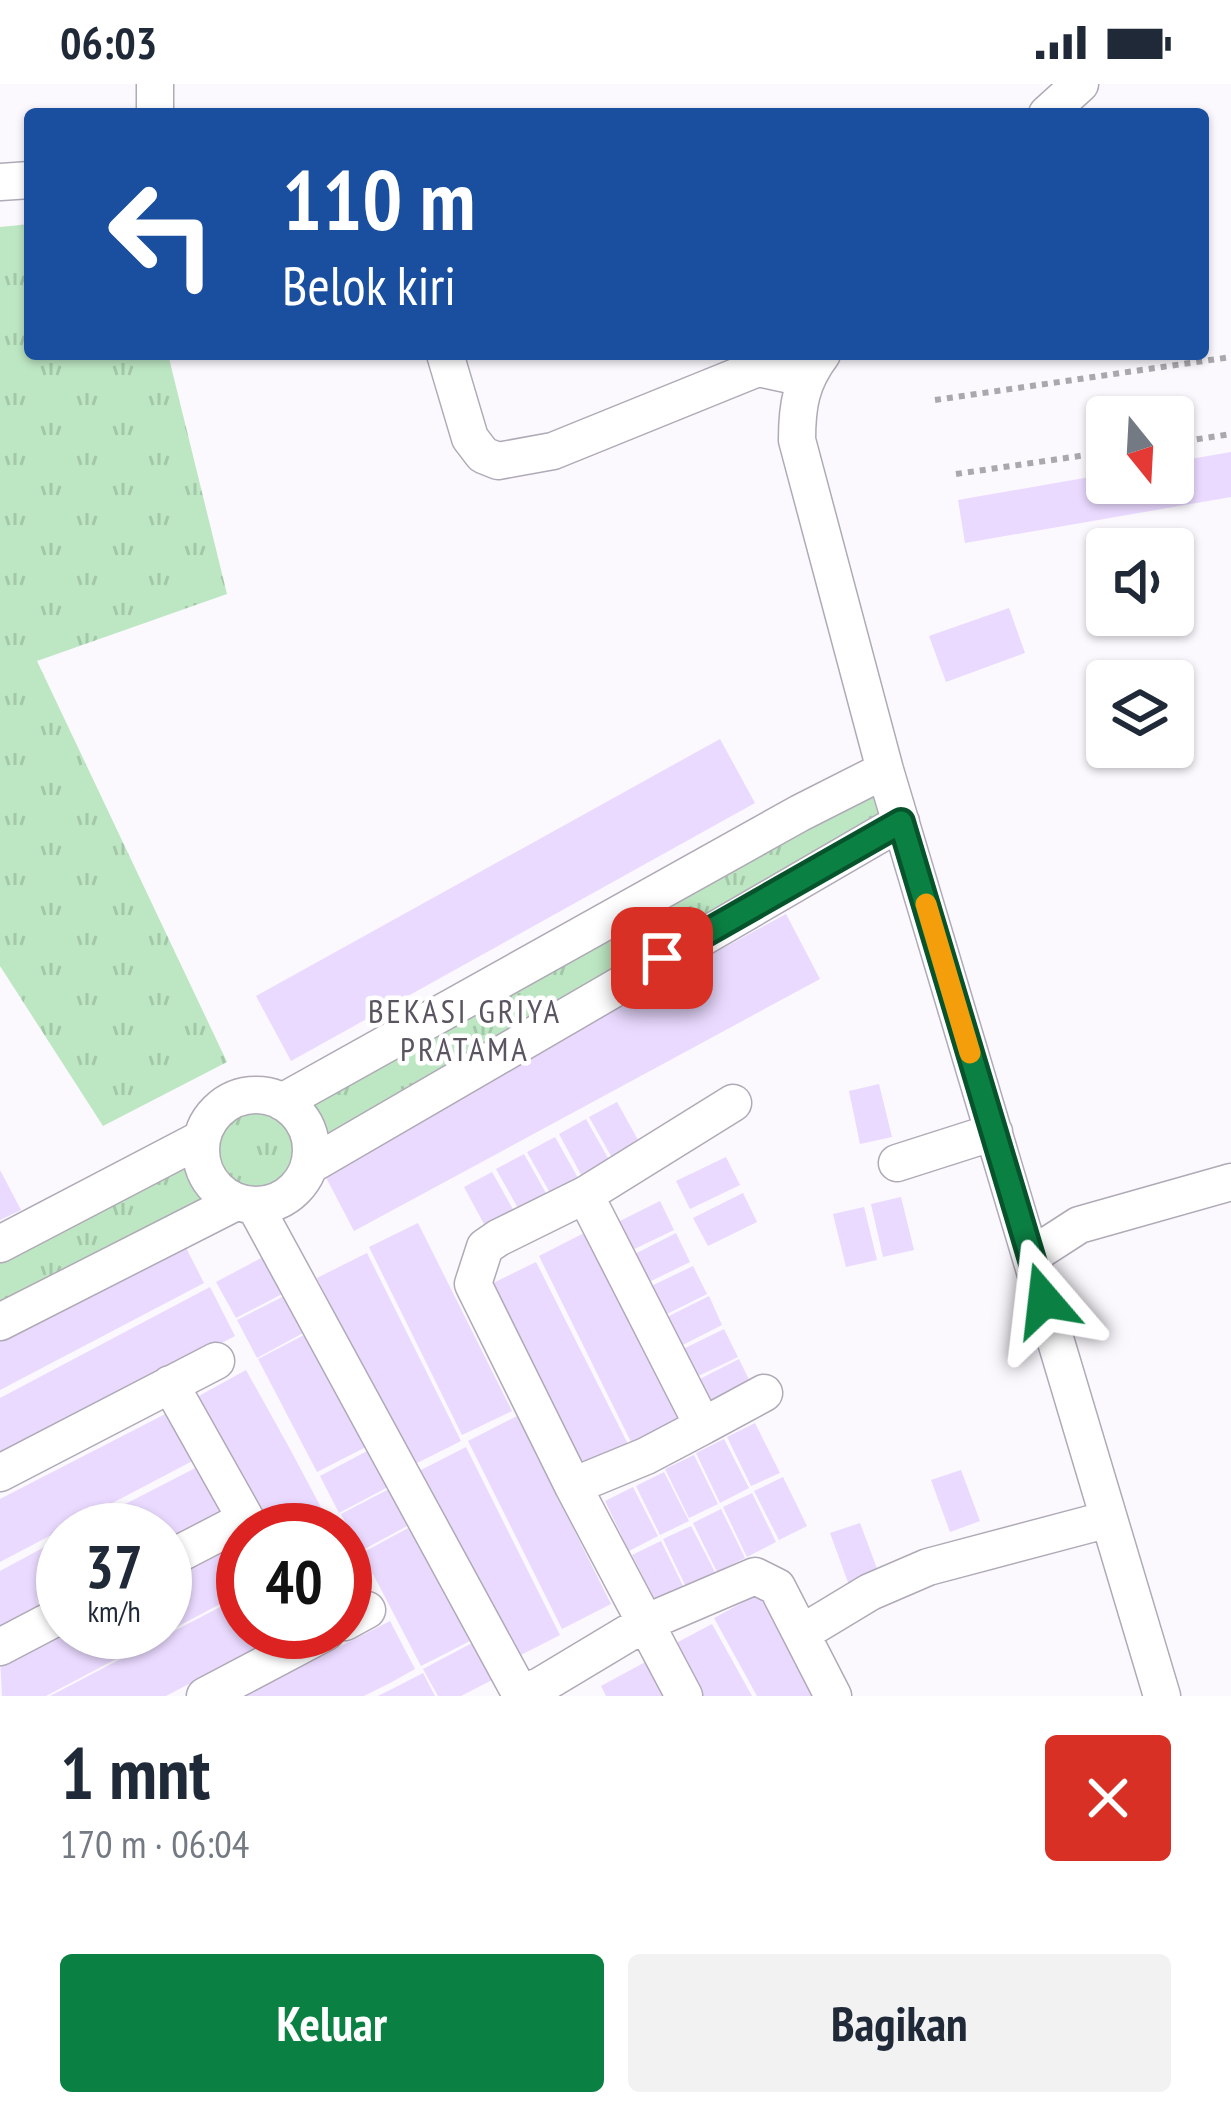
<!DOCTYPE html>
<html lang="id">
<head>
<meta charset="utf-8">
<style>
	:root { --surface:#fff; --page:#f2f2f3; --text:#1f2937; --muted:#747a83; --accent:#0b8043 }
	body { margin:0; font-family:"PT Sans Narrow",sans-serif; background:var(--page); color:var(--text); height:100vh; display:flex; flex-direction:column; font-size:45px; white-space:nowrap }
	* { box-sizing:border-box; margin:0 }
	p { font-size:39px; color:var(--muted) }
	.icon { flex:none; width:66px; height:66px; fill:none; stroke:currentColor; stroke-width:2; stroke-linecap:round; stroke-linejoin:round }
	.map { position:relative; height:1612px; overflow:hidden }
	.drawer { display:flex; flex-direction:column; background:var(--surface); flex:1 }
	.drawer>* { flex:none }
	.hud { position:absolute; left:24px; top:24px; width:1185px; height:252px; border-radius:12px; box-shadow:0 3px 9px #0004; background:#1a4fa0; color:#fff; overflow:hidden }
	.needle { width:78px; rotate:162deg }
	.tools { position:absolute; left:1086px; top:312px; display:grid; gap:24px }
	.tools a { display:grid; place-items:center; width:108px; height:108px; border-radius:12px; background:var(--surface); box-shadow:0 3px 9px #0004; font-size:60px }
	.speed { position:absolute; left:36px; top:1419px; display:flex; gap:24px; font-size:60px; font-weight:700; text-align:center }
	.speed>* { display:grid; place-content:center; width:156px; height:156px; border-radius:50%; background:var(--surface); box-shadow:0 3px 9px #0004; line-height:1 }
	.speed small { font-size:30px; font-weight:400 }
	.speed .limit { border:18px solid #d22; background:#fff; color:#111 }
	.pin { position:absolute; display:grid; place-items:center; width:102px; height:102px; color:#fff; margin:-51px; border-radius:24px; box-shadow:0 6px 18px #0006 }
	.me { position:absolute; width:132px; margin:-66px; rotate:343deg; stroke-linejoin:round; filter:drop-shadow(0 0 9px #0008) }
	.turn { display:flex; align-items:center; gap:42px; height:252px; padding:0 60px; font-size:54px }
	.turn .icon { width:156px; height:156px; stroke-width:2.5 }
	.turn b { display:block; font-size:84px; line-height:102px }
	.round { display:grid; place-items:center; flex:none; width:126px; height:126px; border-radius:12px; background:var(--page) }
	.head { display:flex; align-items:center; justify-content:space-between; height:204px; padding:0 60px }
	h1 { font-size:72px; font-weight:800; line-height:90px }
	.primary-button { display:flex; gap:24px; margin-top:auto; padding:24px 60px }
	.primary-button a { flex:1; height:138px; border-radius:12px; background:var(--accent); color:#fff; font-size:48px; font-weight:800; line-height:138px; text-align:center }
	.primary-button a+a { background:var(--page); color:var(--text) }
	.status { display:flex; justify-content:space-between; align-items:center; height:84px; padding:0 60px; background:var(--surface); direction:ltr }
	.status svg { height:33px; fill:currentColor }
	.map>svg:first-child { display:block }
</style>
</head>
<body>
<div class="status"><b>06:03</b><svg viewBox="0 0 49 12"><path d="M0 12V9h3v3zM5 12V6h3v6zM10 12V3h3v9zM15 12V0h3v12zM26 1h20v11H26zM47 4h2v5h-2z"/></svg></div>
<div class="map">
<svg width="1231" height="1612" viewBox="0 0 1231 1612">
	<defs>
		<pattern id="grass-tufts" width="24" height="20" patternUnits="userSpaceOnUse" patternTransform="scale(3)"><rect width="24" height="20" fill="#bde7c3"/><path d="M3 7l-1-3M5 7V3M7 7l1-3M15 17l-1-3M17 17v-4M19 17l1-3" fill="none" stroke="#a3c7a8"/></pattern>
	</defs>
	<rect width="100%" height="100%" fill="#fbf8fe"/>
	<!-- grass -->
	<path fill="url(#grass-tufts)" d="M30 140V270H168L227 510 37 577 227 978 103 1042 0 882V143Z
		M885 686 901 738 309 1082 289 1111 0 1238V1160L206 1041C222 1019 241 1011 268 1013Z"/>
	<!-- building -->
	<path fill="#eadaff" d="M1231 368V413L965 459 958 416 1107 390V399H1173V378Z
		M1009 524 1025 569 946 598 929 552Z
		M720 655 755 719 291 977 256 912Z
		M786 830 820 895 354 1147 320 1082Z
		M879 1000 892 1053 860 1060 849 1007Z
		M617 1018 643 1065 616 1081 589 1033Z
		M586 1035 613 1083 585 1098 559 1050Z
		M555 1053 582 1101 554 1116 527 1068Z
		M524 1070 551 1118 523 1133 496 1085Z
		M726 1073 740 1101 690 1125 676 1097Z
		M0 1086 21 1126 0 1136Z
		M492 1088 519 1136 490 1151 464 1103Z
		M743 1109 757 1138 708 1162 693 1134Z
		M901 1113 914 1166 883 1173 871 1120Z
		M660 1117 674 1146 624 1170 610 1142Z
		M864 1123 877 1176 846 1183 833 1130Z
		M418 1139 512 1327 462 1351 369 1163Z
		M588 1147 682 1335 632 1360 539 1172Z
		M676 1149 690 1178 641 1202 627 1174Z
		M179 1150 204 1199 0 1306V1243Z
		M367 1169 461 1357 411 1382 317 1194Z
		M265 1172 284 1209 236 1234 216 1198Z
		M536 1178 631 1366 581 1390 487 1202Z
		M693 1182 707 1210 657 1235 643 1206Z
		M210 1203 235 1252 0 1375V1314Z
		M286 1211 305 1248 257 1274 237 1236Z
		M709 1212 722 1241 673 1266 659 1237Z
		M724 1245 738 1273 688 1297 675 1269Z
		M306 1250 366 1363 317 1388 258 1275Z
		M739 1275 753 1304 704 1328 690 1300Z
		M246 1286 290 1365 333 1446H272L211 1338 197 1313Z
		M175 1325 200 1373 0 1478V1415Z
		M517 1332 611 1520 562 1545 468 1357Z
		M755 1339 780 1389 751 1402 727 1353Z
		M724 1355 749 1404 720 1419 696 1369Z
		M466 1363 560 1551 511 1576 417 1388Z
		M369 1366 388 1403 339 1429 320 1392Z
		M694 1371 718 1420 689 1434 665 1385Z
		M205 1379 231 1427 165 1461V1446H75Z
		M961 1386 980 1437 950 1448 931 1396Z
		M664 1388 689 1437 660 1451 636 1402Z
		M783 1393 807 1442 779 1456 754 1407Z
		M633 1403 658 1452 629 1467 605 1417Z
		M389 1405 409 1441 361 1467 341 1430Z
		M752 1409 776 1458 747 1473 723 1423Z
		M721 1425 745 1474 717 1488 693 1439Z
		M860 1439 879 1490 849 1501 830 1449Z
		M691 1442 716 1490 687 1505 663 1455Z
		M410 1443 470 1557 421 1582 362 1469Z
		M63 1453V1515L43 1525 35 1513 42 1527 0 1548V1487Z
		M227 1455 243 1484V1508L46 1612H2L0 1574 63 1548H165V1486Z
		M661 1457 685 1506 657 1520 632 1471Z
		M345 1469 361 1498 345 1506Z
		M762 1508 820 1612H757L714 1534Z
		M243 1511V1548H279L281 1552 166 1612H50Z
		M390 1537 415 1585 390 1599 364 1612H244Z
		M712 1540 752 1612H689L663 1566Z
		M472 1559 492 1596 461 1612H438L423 1585Z
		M649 1576 669 1612H606L601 1602Z
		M423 1589 435 1612H378L396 1603Z"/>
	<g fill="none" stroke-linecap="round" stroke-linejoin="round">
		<defs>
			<path id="minor" d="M155 0V30
				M1047 30 1080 0
				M0 98 30 96
				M445 270 470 354 483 371 498 377 553 367 758 284 804 294
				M822 270C801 298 797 321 797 356L885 686 1162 1612
				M201 1066a55 55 0 1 1 110 0a55 55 0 1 1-110 0Z
				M282 1018 800 729 885 686
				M897 1079 994 1048
				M309 1082 901 738
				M255 1122 520 1609 540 1602 645 1539 755 1492 777 1503 833 1612
				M0 1160 201 1055
				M1031 1172 1079 1141 1231 1098
				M0 1238 236 1118
				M170 1300 252 1446
				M703 1342 764 1309
				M0 1389 216 1277
				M573 1402 646 1372 703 1342 585 1111
				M165 1477 246 1435
				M345 1538 367 1526
				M802 1549 870 1508 928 1483 1109 1435
				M0 1563 63 1530
				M205 1612 326 1548
				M684 1612 573 1402 473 1200 485 1163 498 1154 585 1111 733 1019"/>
		</defs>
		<!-- minor casing -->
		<use href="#minor" stroke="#b0aab7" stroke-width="39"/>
		<!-- path -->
		<path stroke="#aaa7ad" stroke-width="6" stroke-dasharray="6 6" stroke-linecap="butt" d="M935 316 1231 273
			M1173 359 1231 350
			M956 390 1107 368"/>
		<!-- minor -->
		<use href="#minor" stroke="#fff" stroke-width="36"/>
	</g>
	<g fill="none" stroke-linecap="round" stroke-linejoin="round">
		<defs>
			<path id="route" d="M662 874 901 738 1044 1216"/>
		</defs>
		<!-- route casing -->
		<use href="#route" stroke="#07532c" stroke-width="30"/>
		<!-- route -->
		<use href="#route" stroke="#0b8043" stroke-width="21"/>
		<!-- slow -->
		<path stroke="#f59e0b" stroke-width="21" d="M926 820 970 969"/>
	</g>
	<g text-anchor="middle" stroke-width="9" stroke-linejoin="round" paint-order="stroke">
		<!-- neighbourhood labels -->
		<g font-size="33" letter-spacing="3" fill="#5a5561" stroke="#fff">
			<text x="465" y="939">BEKASI GRIYA<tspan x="465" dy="38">PRATAMA</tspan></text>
		</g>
	</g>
</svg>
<div class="tools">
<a><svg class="needle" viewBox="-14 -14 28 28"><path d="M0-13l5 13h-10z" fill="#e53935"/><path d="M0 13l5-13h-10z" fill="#747a83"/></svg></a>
<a><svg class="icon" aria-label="sound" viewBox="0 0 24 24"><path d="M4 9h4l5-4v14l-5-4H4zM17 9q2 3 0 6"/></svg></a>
<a><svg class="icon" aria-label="layers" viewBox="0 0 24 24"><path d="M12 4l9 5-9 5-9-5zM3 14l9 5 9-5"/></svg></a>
</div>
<div class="speed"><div>37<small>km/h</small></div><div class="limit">40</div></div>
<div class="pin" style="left:662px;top:874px;background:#d93025"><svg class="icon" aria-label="arrive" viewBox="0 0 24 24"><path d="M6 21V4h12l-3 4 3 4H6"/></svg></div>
<svg class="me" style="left:1044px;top:1216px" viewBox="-20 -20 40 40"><path d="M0-17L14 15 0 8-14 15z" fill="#0b8043" stroke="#fff" stroke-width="4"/></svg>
<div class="hud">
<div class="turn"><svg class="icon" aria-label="left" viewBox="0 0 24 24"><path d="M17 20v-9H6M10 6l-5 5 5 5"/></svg><div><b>110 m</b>Belok kiri</div></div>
</div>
</div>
<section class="drawer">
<div class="head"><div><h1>1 mnt</h1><p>170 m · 06:04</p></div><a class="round" style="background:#d93025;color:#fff"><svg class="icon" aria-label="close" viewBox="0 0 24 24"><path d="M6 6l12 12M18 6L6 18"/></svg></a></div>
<div class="primary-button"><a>Keluar</a><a>Bagikan</a></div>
</section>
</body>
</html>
